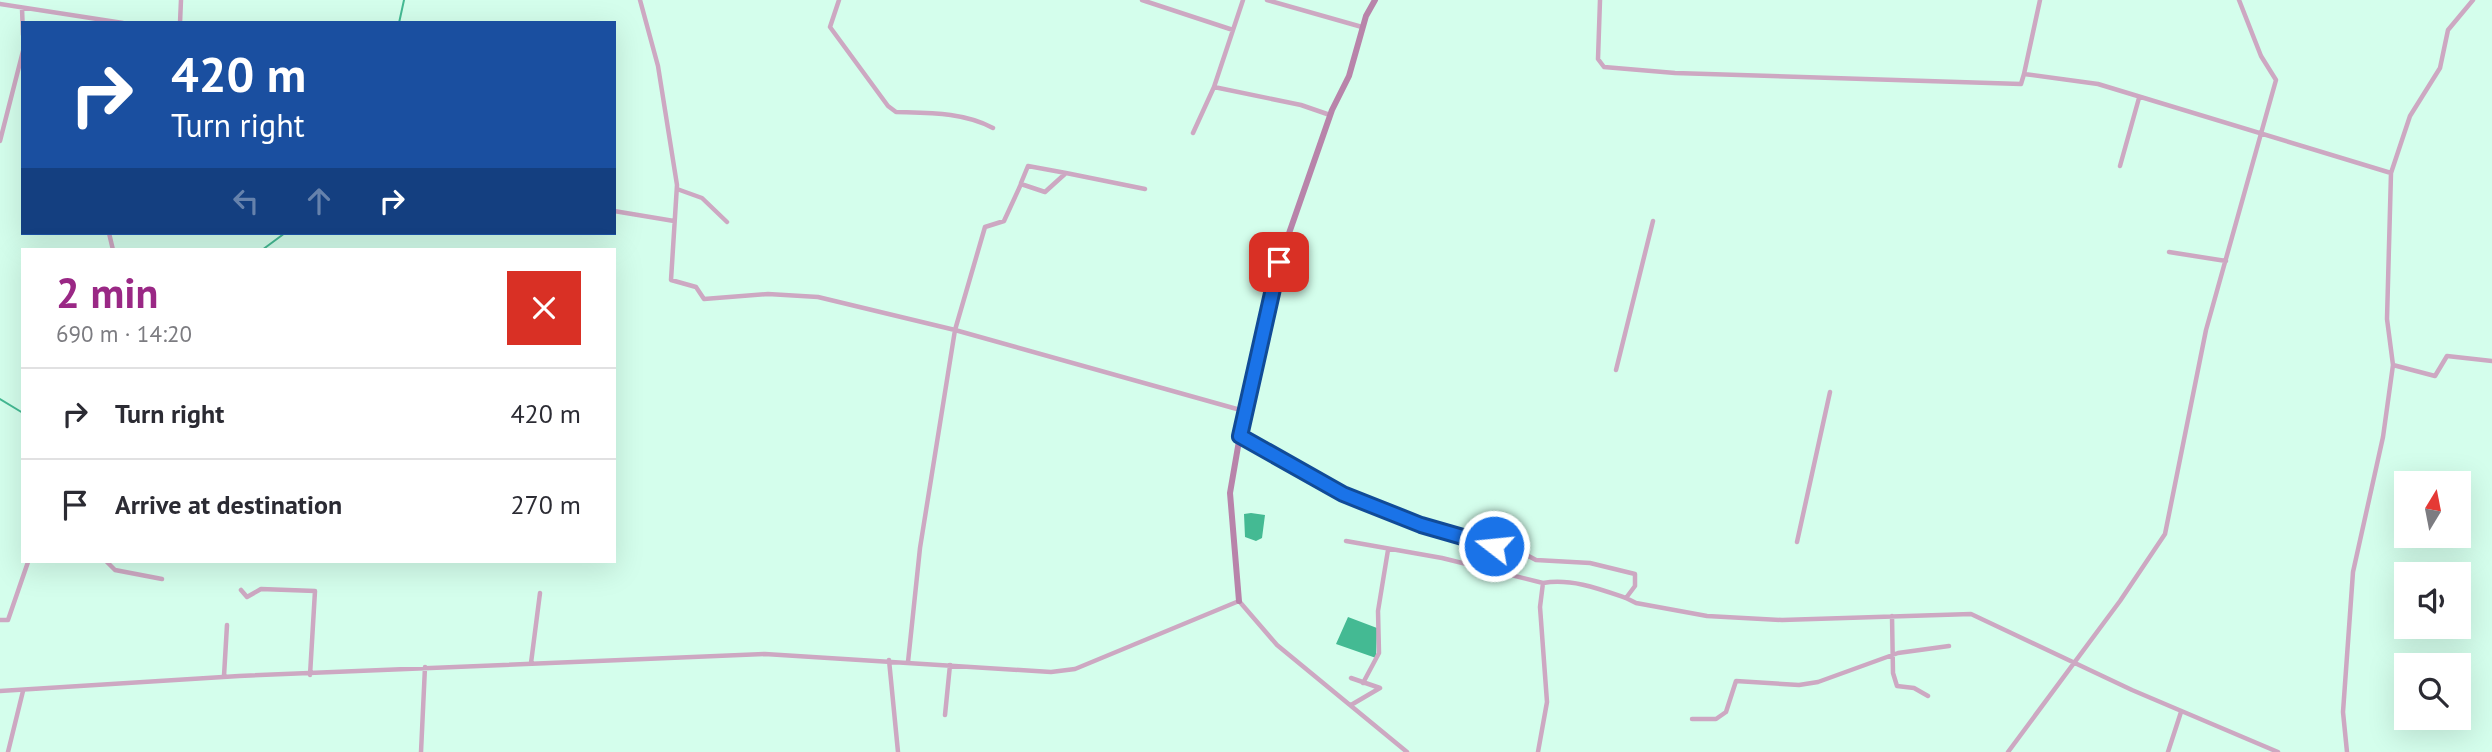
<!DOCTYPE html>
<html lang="en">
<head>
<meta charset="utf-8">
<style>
	:root { --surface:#fff; --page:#f2f2f3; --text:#2b2b33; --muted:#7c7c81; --line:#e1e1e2; --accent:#9a2885 }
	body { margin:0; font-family:"PT Sans",sans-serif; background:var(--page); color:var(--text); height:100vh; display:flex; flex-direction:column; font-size:26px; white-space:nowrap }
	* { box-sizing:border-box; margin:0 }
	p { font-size:23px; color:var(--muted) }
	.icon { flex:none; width:38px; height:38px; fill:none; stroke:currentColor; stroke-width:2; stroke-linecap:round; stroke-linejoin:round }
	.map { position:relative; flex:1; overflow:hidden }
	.drawer { position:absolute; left:21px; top:248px; width:595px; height:315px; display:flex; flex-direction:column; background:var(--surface); border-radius:0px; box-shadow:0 7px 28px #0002 }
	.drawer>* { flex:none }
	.hud { position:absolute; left:21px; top:21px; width:595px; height:214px; border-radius:0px; box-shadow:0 7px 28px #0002; background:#1a4fa0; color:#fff; overflow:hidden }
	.needle { width:46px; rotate:10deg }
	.buttons { position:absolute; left:2394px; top:471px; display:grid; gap:14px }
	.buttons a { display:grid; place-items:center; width:77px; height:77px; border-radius:0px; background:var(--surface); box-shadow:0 7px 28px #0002; font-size:35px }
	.pin { position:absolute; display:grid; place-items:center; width:60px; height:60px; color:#fff; margin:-30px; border-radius:14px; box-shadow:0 4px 10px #0006 }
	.me { position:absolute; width:77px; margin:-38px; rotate:286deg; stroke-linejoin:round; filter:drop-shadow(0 0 5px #0008) }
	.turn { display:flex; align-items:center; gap:24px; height:147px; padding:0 35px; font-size:32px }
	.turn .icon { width:91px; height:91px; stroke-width:2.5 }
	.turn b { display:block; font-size:49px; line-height:60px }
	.lanes { display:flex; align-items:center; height:66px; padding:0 35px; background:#0003; justify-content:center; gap:35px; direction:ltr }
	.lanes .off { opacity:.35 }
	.round { display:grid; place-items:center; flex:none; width:74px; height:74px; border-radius:0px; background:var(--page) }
	.head { display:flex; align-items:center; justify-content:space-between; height:119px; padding:0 35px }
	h1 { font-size:42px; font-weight:800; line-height:52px; color:var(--accent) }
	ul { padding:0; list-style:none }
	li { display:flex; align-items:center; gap:21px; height:91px; padding:0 35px; border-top:2px solid var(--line) }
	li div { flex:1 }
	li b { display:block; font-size:26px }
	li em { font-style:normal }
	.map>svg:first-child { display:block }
</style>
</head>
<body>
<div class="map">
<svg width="2492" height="752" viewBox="0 0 2492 752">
	<rect width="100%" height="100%" fill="#d4feec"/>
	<!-- water -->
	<path fill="#44ba93" d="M1251 513 1265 515 1262 538 1256 541 1245 537 1244 514Z
		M1348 617 1377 628 1376 658 1336 644Z"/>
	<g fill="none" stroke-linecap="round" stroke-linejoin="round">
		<!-- stream -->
		<path stroke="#44ba93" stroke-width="2" d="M399 23 404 0
			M262 250 285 233
			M0 399 23 413"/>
		<!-- street -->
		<path stroke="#cda8c2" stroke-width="4.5" d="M640 0 658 66 677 185 671 280 696 287 704 299 768 294 818 297 955 330 985 227 1004 221 1021 184 1045 192 1066 173 1145 189
			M839 0 830 27 888 106 896 112C928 113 963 112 993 128
			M1142 0 1233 30
			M1267 0 1362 27
			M1600 0 1598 59 1604 67 1675 73 2021 84 2024 74 2098 84 2391 173
			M0 4 123 23
			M22 8 23 35
			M180 23 181 0
			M2024 74 2040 0
			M1214 87 1301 105 1330 115
			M1193 133 1214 87 1243 0
			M0 141 23 51
			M2120 166 2139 98
			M1021 183 1028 166 1066 173
			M677 189 702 198 727 222
			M614 211 674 221
			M109 233 113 250
			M2169 252 2226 261
			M2393 365 2435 376 2447 356 2492 361
			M1616 370 1653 221
			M1240 437 1343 494 1421 525 1494 546 1504 543 1536 560 1590 563 1635 574V586L1626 598 1636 603 1707 616 1782 620 1971 614 2132 690 2278 752
			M1346 541 1442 558 1543 583C1571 578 1600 589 1626 598
			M1797 542 1830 392
			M107 562 115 570 162 579
			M1489 569 1499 527
			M241 590 247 597 261 589 315 591 310 675
			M1892 616 1893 673 1897 686 1914 688 1928 696
			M0 620H8L28 562
			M889 660 898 752
			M908 662 920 548 955 330 1244 411
			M531 663 540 593
			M224 676 227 625
			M1363 683 1379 653 1378 611 1388 550
			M0 691 239 676 765 654 1051 672 1075 669 1239 601 1277 645 1407 752
			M1351 705 1380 688 1351 678
			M945 715 950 665
			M1692 719H1716L1726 712 1736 681 1799 685 1818 682 1898 653 1949 646
			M8 752 23 691
			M421 752 425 667
			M1538 752 1547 702 1540 607 1543 583
			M2008 752 2120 601 2165 534 2206 330 2276 80 2261 56 2239 0
			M2168 752 2181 712
			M2347 752 2343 712 2353 572 2383 437 2393 365 2387 319 2391 173 2410 116 2440 68 2448 30 2473 0"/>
		<!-- secondary -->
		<path stroke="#b884aa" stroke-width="6" d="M1239 601 1230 493 1245 406 1263 341 1279 262 1332 110 1349 76 1366 16 1375 0"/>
	</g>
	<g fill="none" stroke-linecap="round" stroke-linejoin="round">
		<defs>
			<path id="route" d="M1279 262 1240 436 1343 494 1421 525 1494 546"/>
		</defs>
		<!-- route casing -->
		<use href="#route" stroke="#114b97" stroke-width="18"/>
		<!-- route -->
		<use href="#route" stroke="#1a73e8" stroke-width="12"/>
	</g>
</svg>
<div class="buttons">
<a><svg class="needle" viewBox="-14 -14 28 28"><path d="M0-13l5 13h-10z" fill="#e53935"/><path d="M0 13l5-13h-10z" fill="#7c7c81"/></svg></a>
<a><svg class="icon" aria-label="sound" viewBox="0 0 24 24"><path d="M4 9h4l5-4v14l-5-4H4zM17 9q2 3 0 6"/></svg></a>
<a><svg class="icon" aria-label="search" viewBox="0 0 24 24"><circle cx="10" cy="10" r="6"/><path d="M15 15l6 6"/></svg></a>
</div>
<div class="pin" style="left:1279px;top:262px;background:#d93025"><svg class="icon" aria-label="arrive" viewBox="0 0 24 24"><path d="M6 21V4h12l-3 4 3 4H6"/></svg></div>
<svg class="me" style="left:1494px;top:546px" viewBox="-20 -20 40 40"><circle r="17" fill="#1a73e8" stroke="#fff" stroke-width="3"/><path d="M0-11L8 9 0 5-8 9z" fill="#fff"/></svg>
<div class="hud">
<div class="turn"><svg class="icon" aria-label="right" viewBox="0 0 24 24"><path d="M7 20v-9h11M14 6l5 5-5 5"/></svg><div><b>420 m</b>Turn right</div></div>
<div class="lanes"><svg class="icon off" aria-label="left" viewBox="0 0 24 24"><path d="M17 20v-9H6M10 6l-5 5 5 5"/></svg><svg class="icon off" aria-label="ahead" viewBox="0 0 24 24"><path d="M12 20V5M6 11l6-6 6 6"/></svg><svg class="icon" aria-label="right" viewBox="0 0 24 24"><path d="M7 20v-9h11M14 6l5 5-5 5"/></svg></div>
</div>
<section class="drawer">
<div class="head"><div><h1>2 min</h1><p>690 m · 14:20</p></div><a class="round" style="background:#d93025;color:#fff"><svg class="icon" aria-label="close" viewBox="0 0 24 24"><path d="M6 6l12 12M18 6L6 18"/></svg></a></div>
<ul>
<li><svg class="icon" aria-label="right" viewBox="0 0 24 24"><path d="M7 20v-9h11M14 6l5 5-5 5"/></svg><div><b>Turn right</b></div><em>420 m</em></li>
<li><svg class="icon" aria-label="arrive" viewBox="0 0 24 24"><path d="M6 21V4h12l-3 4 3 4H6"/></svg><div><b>Arrive at destination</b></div><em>270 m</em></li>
</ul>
</section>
</div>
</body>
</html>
